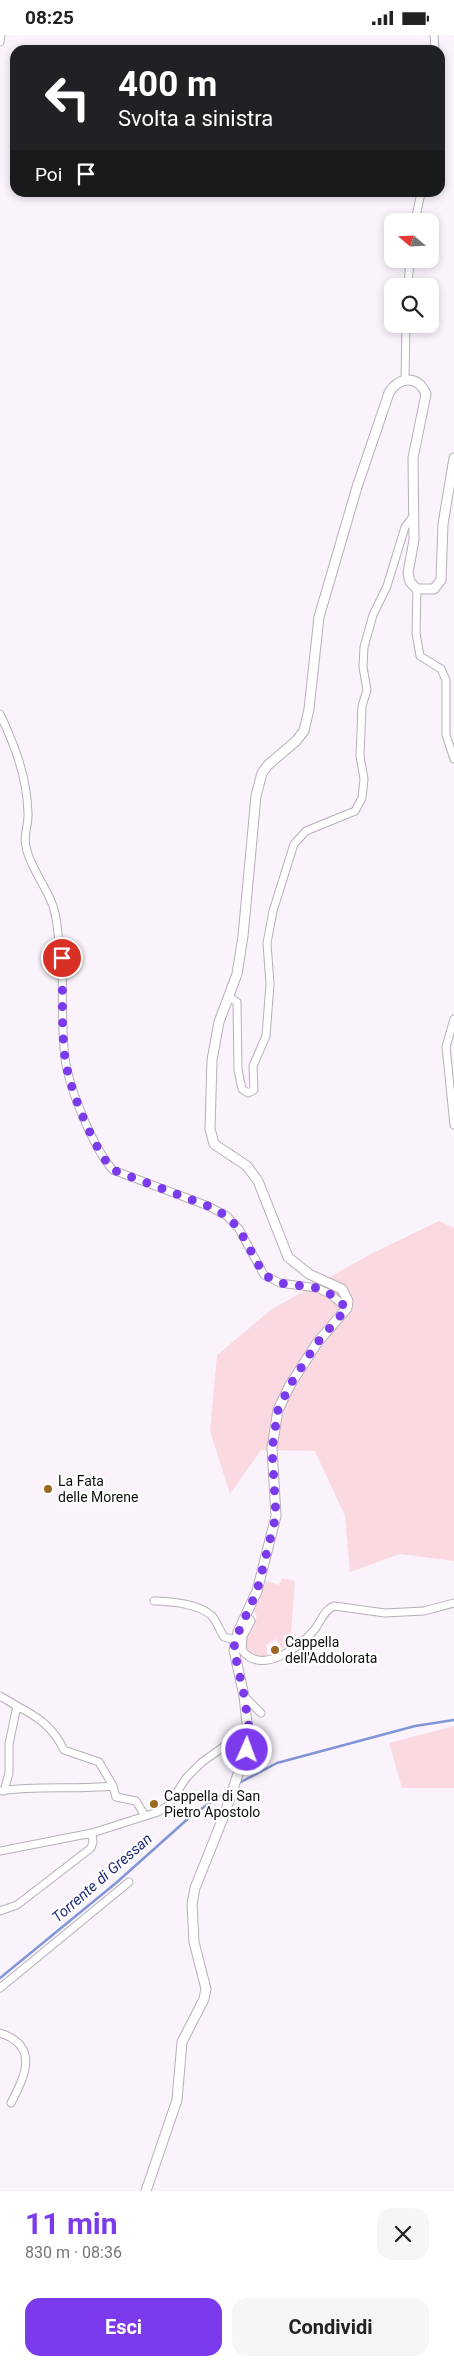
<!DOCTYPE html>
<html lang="it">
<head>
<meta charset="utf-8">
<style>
	:root { --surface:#fff; --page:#f6f6f6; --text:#222; --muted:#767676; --accent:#7c3aed }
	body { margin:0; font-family:Roboto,sans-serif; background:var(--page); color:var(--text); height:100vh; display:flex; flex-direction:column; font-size:19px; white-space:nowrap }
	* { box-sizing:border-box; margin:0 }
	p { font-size:16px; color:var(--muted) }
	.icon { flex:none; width:28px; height:28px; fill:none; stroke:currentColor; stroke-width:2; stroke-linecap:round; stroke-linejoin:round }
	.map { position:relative; height:2156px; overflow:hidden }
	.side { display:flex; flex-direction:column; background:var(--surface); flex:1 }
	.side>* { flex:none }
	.guide { position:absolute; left:10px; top:10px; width:435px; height:152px; border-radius:15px; box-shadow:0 2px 8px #0003; background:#202124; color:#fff; overflow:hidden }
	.needle { width:32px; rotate:289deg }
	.buttons { position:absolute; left:384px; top:178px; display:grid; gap:10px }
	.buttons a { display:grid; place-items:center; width:55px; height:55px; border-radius:10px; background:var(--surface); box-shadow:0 2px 8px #0003; font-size:25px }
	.pin { position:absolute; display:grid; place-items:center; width:42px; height:42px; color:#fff; margin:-21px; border:2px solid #fff; border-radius:50%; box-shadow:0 1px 5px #0007 }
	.me { position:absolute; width:55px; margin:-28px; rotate:2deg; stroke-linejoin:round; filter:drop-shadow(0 0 4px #0008) }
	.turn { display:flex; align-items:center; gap:18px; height:105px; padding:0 25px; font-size:22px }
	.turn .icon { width:65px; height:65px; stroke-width:2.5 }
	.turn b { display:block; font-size:35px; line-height:42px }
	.then { display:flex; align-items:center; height:48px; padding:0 25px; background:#0003; gap:10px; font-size:19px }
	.round { display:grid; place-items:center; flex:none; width:52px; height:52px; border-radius:15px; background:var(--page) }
	.headline { display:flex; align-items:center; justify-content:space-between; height:85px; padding:0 25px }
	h1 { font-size:30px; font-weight:700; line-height:38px; color:var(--accent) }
	.primary-button { display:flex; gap:10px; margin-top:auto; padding:10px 25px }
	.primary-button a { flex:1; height:58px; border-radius:15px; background:var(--accent); color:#fff; font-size:20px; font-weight:700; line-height:58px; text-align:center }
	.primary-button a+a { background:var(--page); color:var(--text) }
	.status { display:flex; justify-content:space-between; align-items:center; height:35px; padding:0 25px; background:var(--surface); direction:ltr }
	.status svg { height:14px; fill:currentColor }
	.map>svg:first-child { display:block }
</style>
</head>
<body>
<div class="status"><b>08:25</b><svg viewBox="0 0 49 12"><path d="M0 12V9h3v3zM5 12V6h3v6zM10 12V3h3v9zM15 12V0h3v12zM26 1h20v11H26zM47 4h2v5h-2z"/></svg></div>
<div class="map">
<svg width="454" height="2156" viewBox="0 0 454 2156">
	<rect width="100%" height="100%" fill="#faf3fc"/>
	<!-- green -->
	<path fill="#fbd9e1" d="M439 1186 454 1193V1526L400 1519 350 1537 345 1481 315 1416 261 1415 230 1459 210 1396 217 1320 272 1274 373 1218Z
		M282 1543 295 1546 290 1611 282 1613 276 1604 266 1610 268 1622C256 1623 248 1619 244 1607L257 1581 254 1576 266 1546 279 1550Z
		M454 1691V1753H402L389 1708Z"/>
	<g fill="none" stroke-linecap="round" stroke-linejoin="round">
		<!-- stream -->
		<path stroke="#8094d8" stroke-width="2.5" d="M239 1748 277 1728 415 1691 454 1685
			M0 1943 116 1848 191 1781 230 1754"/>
		<defs>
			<path id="minor" d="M434 0 435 15
				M0 7 1 0
				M415 186 421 158
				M408 251 410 224
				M405 344 406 289
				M417 554 416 598 420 621 441 634 446 645V700L454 724
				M0 679C15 711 27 742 28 778 29 789 23 799 26 812 30 832 46 851 53 871 59 888 57 906 62 923 63 956 61 990 65 1023 69 1053 93 1113 113 1135L208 1171 227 1181 239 1194 264 1240 280 1248 317 1253 330 1259 347 1273
				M229 962 237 967 238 1035 242 1054 248 1058 254 1055 253 1031 266 1001 270 949 267 908 273 876 294 809 306 796 355 776 362 763 364 744 360 721 362 671 367 655 363 632 364 612 373 580 387 551 405 492 414 480
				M454 984 446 1012 454 1090
				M154 1566C172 1567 198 1568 212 1581 217 1587 220 1596 224 1602L235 1605
				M247 1581 251 1586 243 1601 242 1615C262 1641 300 1612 315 1594 321 1586 324 1575 334 1571L385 1578 424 1576 454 1568
				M0 1661 17 1671
				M244 1661 261 1678
				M113 1751 116 1762 136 1766 145 1781
				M0 1756C38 1750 75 1755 113 1751L99 1727 64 1715C53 1692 38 1682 17 1671L9 1709V1738L4 1756
				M0 1816 92 1798
				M0 1876 17 1870 91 1813 93 1807 92 1798 158 1777 169 1770 186 1743 202 1727 249 1694
				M0 1953 129 1847
				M0 1998C40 2011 25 2041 11 2068"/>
			<path id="tertiary" d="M146 2156 177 2065 182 2007 204 1964 206 1954 194 1907 192 1869 195 1853 225 1778 249 1706 244 1661 234 1615 238 1597 257 1556 276 1481 272 1413 278 1375 290 1350 317 1308 347 1273 348 1266 342 1254 309 1239 288 1222 258 1146 247 1131 214 1109 210 1094 212 1025 219 987 237 939 243 901 256 761 262 738 268 730 296 706 304 696 309 674 319 582 357 452 389 358C398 342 418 339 426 359L413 423 414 505 408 538 410 547 417 554H434L441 545 443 489 454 423"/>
		</defs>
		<!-- minor casing -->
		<use href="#minor" stroke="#b6afb9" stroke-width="9"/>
		<!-- tertiary casing -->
		<use href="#tertiary" stroke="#b6afb9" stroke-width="11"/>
		<!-- minor -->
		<use href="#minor" stroke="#fff" stroke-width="7"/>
		<!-- tertiary -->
		<use href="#tertiary" stroke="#fff" stroke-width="9"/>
	</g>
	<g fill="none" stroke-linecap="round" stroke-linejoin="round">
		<!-- route -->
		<path stroke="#7c3aed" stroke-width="9" stroke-dasharray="0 16.2" d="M62 923C63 956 61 990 65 1023 69 1053 93 1113 113 1135L208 1171 227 1181 239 1194 264 1240 280 1248 317 1253 330 1259 347 1273 317 1308 290 1350 278 1375 272 1414 276 1481 257 1556 235 1605 234 1615 244 1660 250 1700 247 1715"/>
	</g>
	<!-- markers -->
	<g fill="#9c681f" stroke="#fff" stroke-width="2">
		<circle cx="48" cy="1454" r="5"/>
		<circle cx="275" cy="1615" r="5"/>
		<circle cx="154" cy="1769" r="5"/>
	</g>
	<g text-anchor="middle" stroke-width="4.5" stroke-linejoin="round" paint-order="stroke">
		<!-- poi labels -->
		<g font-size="14" fill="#0e0c0f" stroke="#fff" text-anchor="start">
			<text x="58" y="1451">La Fata<tspan x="58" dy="16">delle Morene</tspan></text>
			<text x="285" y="1612">Cappella<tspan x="285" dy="16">dell'Addolorata</tspan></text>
			<text x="164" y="1766">Cappella di San<tspan x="164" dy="16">Pietro Apostolo</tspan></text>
		</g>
		<!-- water labels -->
		<g font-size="15" font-style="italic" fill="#212d7b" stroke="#fff">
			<text transform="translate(102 1843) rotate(-41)" y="5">Torrente di Gressan</text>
		</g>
	</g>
</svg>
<div class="buttons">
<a><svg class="needle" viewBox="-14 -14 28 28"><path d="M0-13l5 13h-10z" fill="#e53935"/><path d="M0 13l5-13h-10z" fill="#767676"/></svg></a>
<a><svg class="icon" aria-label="search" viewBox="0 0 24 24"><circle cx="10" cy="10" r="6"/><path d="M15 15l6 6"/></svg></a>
</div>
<div class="pin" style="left:62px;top:923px;background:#d93025"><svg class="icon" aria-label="arrive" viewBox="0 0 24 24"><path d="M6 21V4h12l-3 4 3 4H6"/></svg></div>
<svg class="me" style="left:247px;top:1715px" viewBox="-20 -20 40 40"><circle r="17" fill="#7c3aed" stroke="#fff" stroke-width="3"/><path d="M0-11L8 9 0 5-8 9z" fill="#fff"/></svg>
<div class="guide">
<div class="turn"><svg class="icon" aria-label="left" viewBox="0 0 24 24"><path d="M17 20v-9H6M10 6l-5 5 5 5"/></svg><div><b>400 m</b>Svolta a sinistra</div></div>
<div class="then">Poi<svg class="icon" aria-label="arrive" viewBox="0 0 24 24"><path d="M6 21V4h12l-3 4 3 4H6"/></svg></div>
</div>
</div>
<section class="side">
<div class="headline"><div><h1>11 min</h1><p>830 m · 08:36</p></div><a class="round"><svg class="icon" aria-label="close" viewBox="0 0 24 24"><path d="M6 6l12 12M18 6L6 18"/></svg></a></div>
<div class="primary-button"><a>Esci</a><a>Condividi</a></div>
</section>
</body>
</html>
